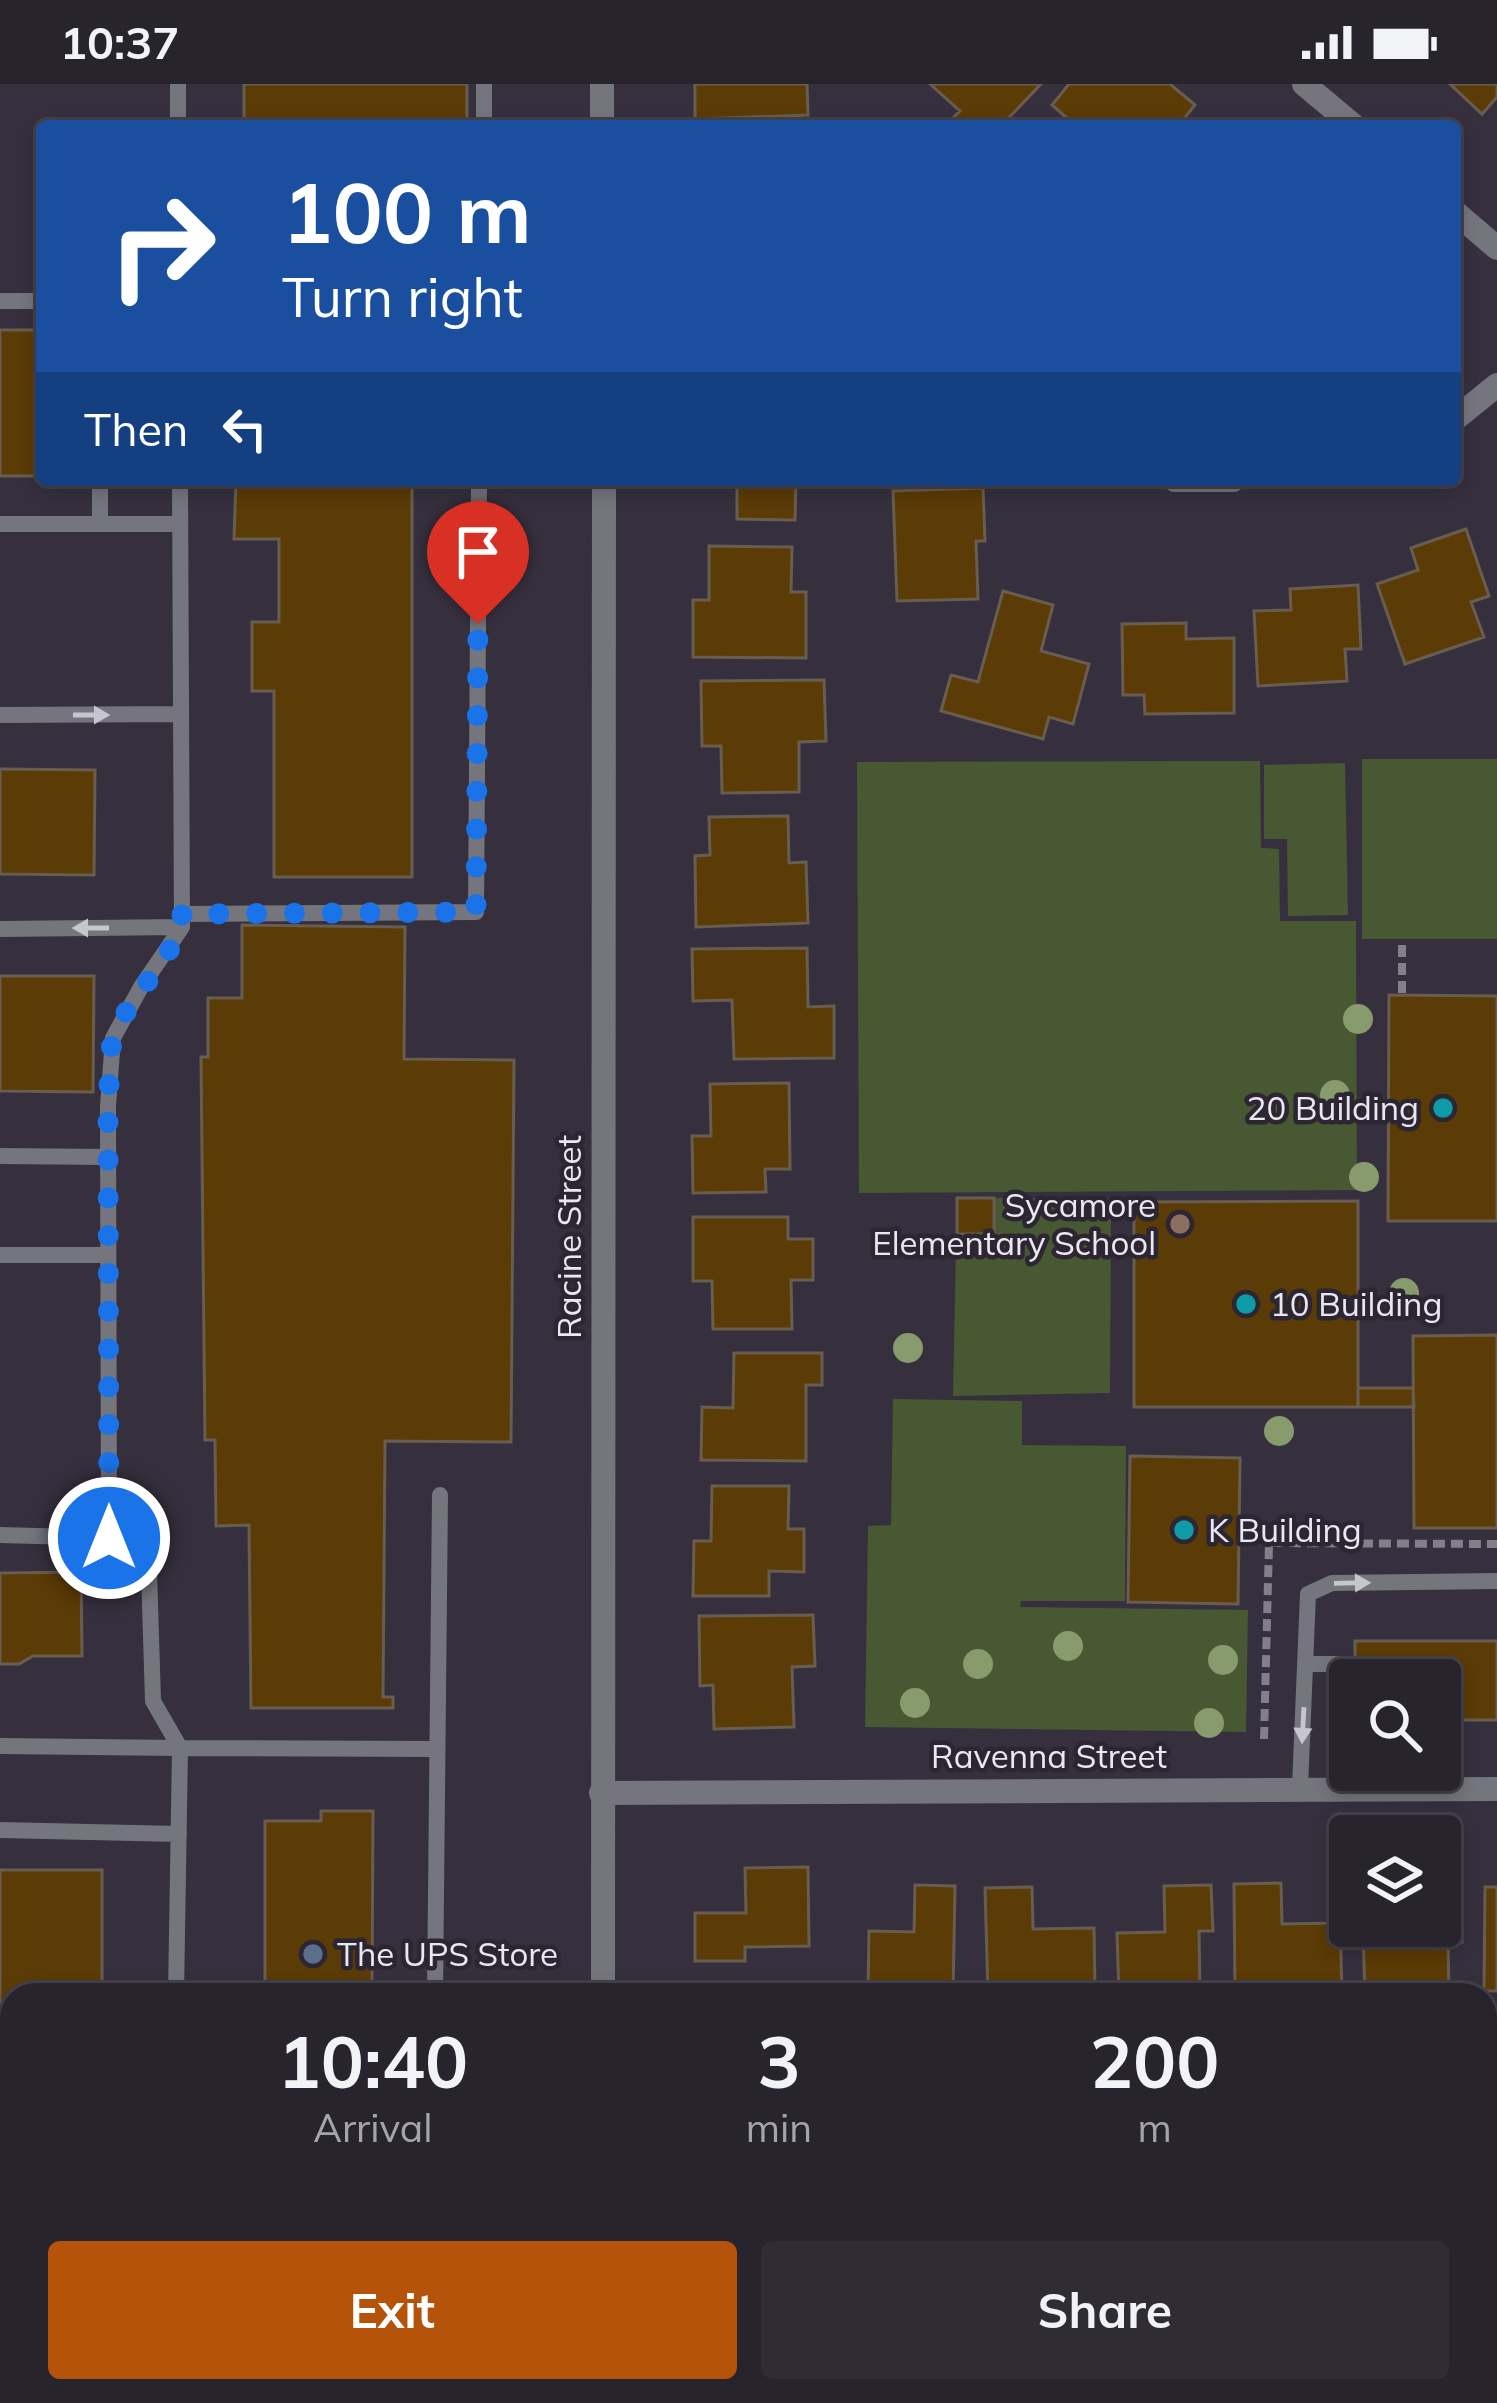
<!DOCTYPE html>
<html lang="en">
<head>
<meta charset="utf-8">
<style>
	:root { --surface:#28242e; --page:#302c36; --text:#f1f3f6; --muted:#a5a4aa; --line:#44414a; --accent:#b45309 }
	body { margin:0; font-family:Mulish,sans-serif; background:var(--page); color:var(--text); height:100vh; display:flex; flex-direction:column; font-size:45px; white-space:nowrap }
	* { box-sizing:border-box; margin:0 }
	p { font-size:39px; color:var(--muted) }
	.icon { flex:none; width:66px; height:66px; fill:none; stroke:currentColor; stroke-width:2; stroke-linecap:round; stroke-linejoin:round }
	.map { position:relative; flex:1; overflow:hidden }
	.sheet { position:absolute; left:0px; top:1899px; width:1497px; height:420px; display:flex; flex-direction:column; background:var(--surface); border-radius:36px 36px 0 0; box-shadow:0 6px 18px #0003,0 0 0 3px var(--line) }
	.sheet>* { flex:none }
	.guide { position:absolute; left:36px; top:36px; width:1425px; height:366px; border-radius:12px; box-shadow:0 6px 18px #0003,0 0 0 3px var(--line); background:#1a4fa0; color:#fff; overflow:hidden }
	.buttons { position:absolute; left:1329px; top:1575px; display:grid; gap:24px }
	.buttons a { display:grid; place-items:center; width:132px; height:132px; border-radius:12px; background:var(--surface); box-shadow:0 6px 18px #0003,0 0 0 3px var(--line); font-size:60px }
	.pin { position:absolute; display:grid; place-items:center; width:102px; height:102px; color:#fff; margin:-123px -51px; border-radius:50% 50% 50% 0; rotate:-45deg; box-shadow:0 0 12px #0007 }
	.pin .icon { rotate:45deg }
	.me { position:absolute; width:132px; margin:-66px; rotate:0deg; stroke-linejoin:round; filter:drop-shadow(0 0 9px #0008) }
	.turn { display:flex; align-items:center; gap:42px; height:252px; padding:0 48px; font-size:54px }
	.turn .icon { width:156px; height:156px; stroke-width:2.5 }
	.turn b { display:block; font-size:84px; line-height:102px }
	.then { display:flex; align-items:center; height:114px; padding:0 48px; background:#0003; gap:24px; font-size:45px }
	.eta { display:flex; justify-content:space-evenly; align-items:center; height:204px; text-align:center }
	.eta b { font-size:72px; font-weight:700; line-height:84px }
	.cta { display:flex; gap:24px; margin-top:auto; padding:24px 48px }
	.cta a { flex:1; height:138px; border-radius:12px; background:var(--accent); color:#fff; font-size:48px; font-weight:700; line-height:138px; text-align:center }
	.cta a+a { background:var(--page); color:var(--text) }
	.status { display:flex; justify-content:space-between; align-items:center; height:84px; padding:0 60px; background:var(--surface); direction:ltr }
	.status svg { height:33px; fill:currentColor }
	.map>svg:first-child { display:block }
</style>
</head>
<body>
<div class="status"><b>10:37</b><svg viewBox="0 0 49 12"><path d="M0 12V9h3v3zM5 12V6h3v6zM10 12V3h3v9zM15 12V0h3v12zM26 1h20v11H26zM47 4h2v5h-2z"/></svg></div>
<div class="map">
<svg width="1497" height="2319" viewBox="0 0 1497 2319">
	<rect width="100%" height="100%" fill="#36303e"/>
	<!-- green -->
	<path fill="#485832" d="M1362 675H1497V855H1362Z
		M1260 677 1261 764 1279 765 1280 837H1356L1357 1106 859 1109 857 678Z
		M1345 679 1348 831 1288 832 1287 755H1264V681Z
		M957 1114H1111L1110 1309 953 1312Z
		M893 1315 1022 1317V1361L1126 1362 1125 1517H1021L1020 1523 1248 1526 1246 1648 865 1643 868 1442 891 1441Z"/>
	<!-- building -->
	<path fill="#5b3b06" stroke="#685d4f" stroke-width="3" d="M244 0H467V42H244Z
		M695 0H807L808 31 695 35Z
		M930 0H1041L1001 42H950L948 39 960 27Z
		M1069 0H1170L1195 21 1178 42H1076L1052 21Z
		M1450 0H1497V13L1482 30Z
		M0 246H42V392H0Z
		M236 396H412V793H274V607H252V538H279V455H234Z
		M737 396H796L795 436 737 435Z
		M983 404 985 457H976L978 515 897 517 893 407Z
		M1466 445 1489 512 1471 518 1484 553 1405 580 1377 500 1418 486 1411 464Z
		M709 462 792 463 791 508H806V574L693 573V516H709Z
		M1358 501 1361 565H1345L1347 597 1258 602 1254 527 1291 526 1290 505Z
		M1003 507 1053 521 1041 567 1089 580 1073 640 1049 633 1043 655 941 627 951 591 978 598Z
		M1186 539V555L1234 554V629L1145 630 1144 611H1123L1122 540Z
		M824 596 826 657 799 658V708L722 709 721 662H702L701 597Z
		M0 685 95 686 94 791 0 790Z
		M788 732 789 779 806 778 808 839 696 843 695 772 710 771 709 733Z
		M242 841 405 843 404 975 514 976 511 1358 385 1357 383 1613H393V1624H251L249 1441 216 1442 215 1356H205L201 973H208V914H242Z
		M807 864 808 923 834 922V974L734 975 732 916 693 917 692 865Z
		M0 892H94L93 1008 0 1007Z
		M1389 911 1497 912V1137H1388Z
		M789 999 790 1085H765L766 1108 693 1109 692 1052H711L710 1000Z
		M957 1114H994V1150H957Z
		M1358 1117V1323H1134V1118Z
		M693 1133H788V1155H813V1196H791L792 1245H713L712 1197H693Z
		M1497 1251V1444H1414L1413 1252Z
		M734 1269H822V1301H806V1377L701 1376 702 1323 733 1324Z
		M1358 1304H1413L1414 1323H1358Z
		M1130 1372 1240 1374 1238 1520 1128 1518Z
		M712 1402H789L788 1445H804V1488L769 1487V1512H693L694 1457H711Z
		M81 1488 82 1572H33L19 1580H0V1489Z
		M813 1531 815 1582 792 1583 794 1643 714 1645 713 1601 700 1602 699 1532Z
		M1355 1557H1497V1636H1440V1596H1355Z
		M321 1727H373L372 1911H265V1737H321Z
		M808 1783 809 1862 745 1863V1877H695V1829H746L745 1784Z
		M0 1786H102V1911H12V1929H0Z
		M1281 1799 1282 1840 1340 1839 1342 1907 1235 1909 1234 1800Z
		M915 1801 955 1802 953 1911 868 1910 869 1847 914 1848Z
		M1211 1801 1213 1847H1199L1200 1911H1119L1117 1849 1165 1848 1164 1802Z
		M1460 1801 1462 1858 1448 1859 1449 1911H1365L1363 1847 1440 1842V1802Z
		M1032 1803 1033 1845 1094 1844 1095 1907 988 1909 985 1804Z
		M1485 1803H1497V1907H1484Z
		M697 1899 805 1901V1911H697Z
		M186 2307H507V2319H186Z
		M699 2307H802V2319H699Z
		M907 2307H983L982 2319H906Z
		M1218 2307H1268L1267 2319H1218Z
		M1346 2307H1392V2319H1346Z
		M1417 2307H1463V2317L1497 2319H1417Z"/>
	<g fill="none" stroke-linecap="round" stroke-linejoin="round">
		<!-- path -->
		<path stroke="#837e8a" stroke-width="8" stroke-dasharray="12 6" stroke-linecap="butt" d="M1402 909V855
			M1264 1655 1269 1459 1497 1460"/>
		<!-- service -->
		<path stroke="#74757d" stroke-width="16" d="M178 0V42
			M484 0V42
			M0 217H42
			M0 440H180
			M100 440V396
			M0 631 181 630
			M182 830 476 828 479 396
			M0 845 182 843
			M0 1072 108 1073
			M0 1171H108
			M0 1451 148 1455 153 1617 180 1664 437 1665
			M109 1454 108 1022 113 954 141 903 182 843 180 396
			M1305 1580H1354
			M0 1662 180 1664 176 1911
			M1300 1703 1308 1510 1332 1499 1497 1497
			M0 1746 179 1750
			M435 1911 440 1411
			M0 2008H12
			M144 2307V2319"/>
		<!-- minor -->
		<path stroke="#74757d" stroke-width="24" d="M602 0V42
			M1304 0 1354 42
			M1455 128 1497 164
			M1455 335 1497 301
			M1175 396H1233
			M601 1709 1497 1705
			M603 1911 604 396
			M1485 2185H1497
			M607 2307V2319
			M1106 2319V2307"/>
	</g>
	<!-- trees -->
	<g fill="#889b6d">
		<circle cx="1358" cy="935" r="15"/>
		<circle cx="1335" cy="1011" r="15"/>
		<circle cx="1364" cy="1093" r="15"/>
		<circle cx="1404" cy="1209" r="15"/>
		<circle cx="908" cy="1264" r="15"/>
		<circle cx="1279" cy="1347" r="15"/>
		<circle cx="1068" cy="1562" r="15"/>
		<circle cx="1223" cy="1576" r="15"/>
		<circle cx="978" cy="1580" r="15"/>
		<circle cx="915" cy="1619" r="15"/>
		<circle cx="1209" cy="1639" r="15"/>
	</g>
	<!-- one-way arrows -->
	<defs><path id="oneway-solid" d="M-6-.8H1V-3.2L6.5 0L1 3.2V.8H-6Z" transform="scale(3)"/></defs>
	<g fill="#c7c5ce">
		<use href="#oneway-solid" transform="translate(91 631)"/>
		<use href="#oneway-solid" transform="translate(91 844) rotate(180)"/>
		<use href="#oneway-solid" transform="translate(1352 1499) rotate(-1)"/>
		<use href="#oneway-solid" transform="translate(1303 1641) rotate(93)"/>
	</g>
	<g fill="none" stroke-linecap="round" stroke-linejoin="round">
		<!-- route -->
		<path stroke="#1a73e8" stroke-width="21" stroke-dasharray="0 37.8" d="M109 1454 108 1022C110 1001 108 975 113 955 125 915 182 868 182 830L476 828 478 540"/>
	</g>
	<!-- markers -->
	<g fill="#0f9aa8" stroke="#2c2633" stroke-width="4.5">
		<circle cx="1443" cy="1024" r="12"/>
		<circle cx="1246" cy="1220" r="12"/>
		<circle cx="1184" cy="1446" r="12"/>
	</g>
	<circle fill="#8d6e63" stroke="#2c2633" stroke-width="4.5" cx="1180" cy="1140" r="12"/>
	<circle fill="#5c6f8a" stroke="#2c2633" stroke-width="4.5" cx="313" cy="1870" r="12"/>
	<g text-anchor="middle" stroke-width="9" stroke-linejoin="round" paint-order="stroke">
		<!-- poi labels -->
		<g font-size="33" fill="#ebe7f0" stroke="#2c2633" text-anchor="start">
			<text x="1419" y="1036" text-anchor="end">20 Building</text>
			<text x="1156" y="1133" text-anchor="end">Sycamore<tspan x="1156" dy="38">Elementary School</tspan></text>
			<text x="1270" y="1232">10 Building</text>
			<text x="1208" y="1458">K Building</text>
			<text x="337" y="1882">The UPS Store</text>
		</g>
		<!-- street labels -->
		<g font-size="33" fill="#ebe7f0" stroke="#2c2633">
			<text transform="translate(569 1153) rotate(-90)" y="12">Racine Street</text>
			<text x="1049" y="1684">Ravenna Street</text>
		</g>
	</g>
</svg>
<div class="buttons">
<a><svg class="icon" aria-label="search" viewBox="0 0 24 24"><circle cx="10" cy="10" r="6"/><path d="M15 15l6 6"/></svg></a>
<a><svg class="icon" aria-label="layers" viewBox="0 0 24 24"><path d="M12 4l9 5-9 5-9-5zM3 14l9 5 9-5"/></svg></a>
</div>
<div class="pin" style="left:478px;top:540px;background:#d93025"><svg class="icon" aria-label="arrive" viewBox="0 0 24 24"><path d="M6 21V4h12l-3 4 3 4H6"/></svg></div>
<svg class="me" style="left:109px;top:1454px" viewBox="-20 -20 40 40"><circle r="17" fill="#1a73e8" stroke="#fff" stroke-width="3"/><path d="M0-11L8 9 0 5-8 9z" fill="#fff"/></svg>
<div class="guide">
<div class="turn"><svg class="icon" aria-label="right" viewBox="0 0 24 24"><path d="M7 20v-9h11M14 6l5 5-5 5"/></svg><div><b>100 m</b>Turn right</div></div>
<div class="then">Then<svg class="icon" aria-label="left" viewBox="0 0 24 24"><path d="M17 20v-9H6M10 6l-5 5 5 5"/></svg></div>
</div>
<section class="sheet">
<div class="eta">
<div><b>10:40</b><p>Arrival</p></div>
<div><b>3</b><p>min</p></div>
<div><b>200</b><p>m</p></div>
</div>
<div class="cta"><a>Exit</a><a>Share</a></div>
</section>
</div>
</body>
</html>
